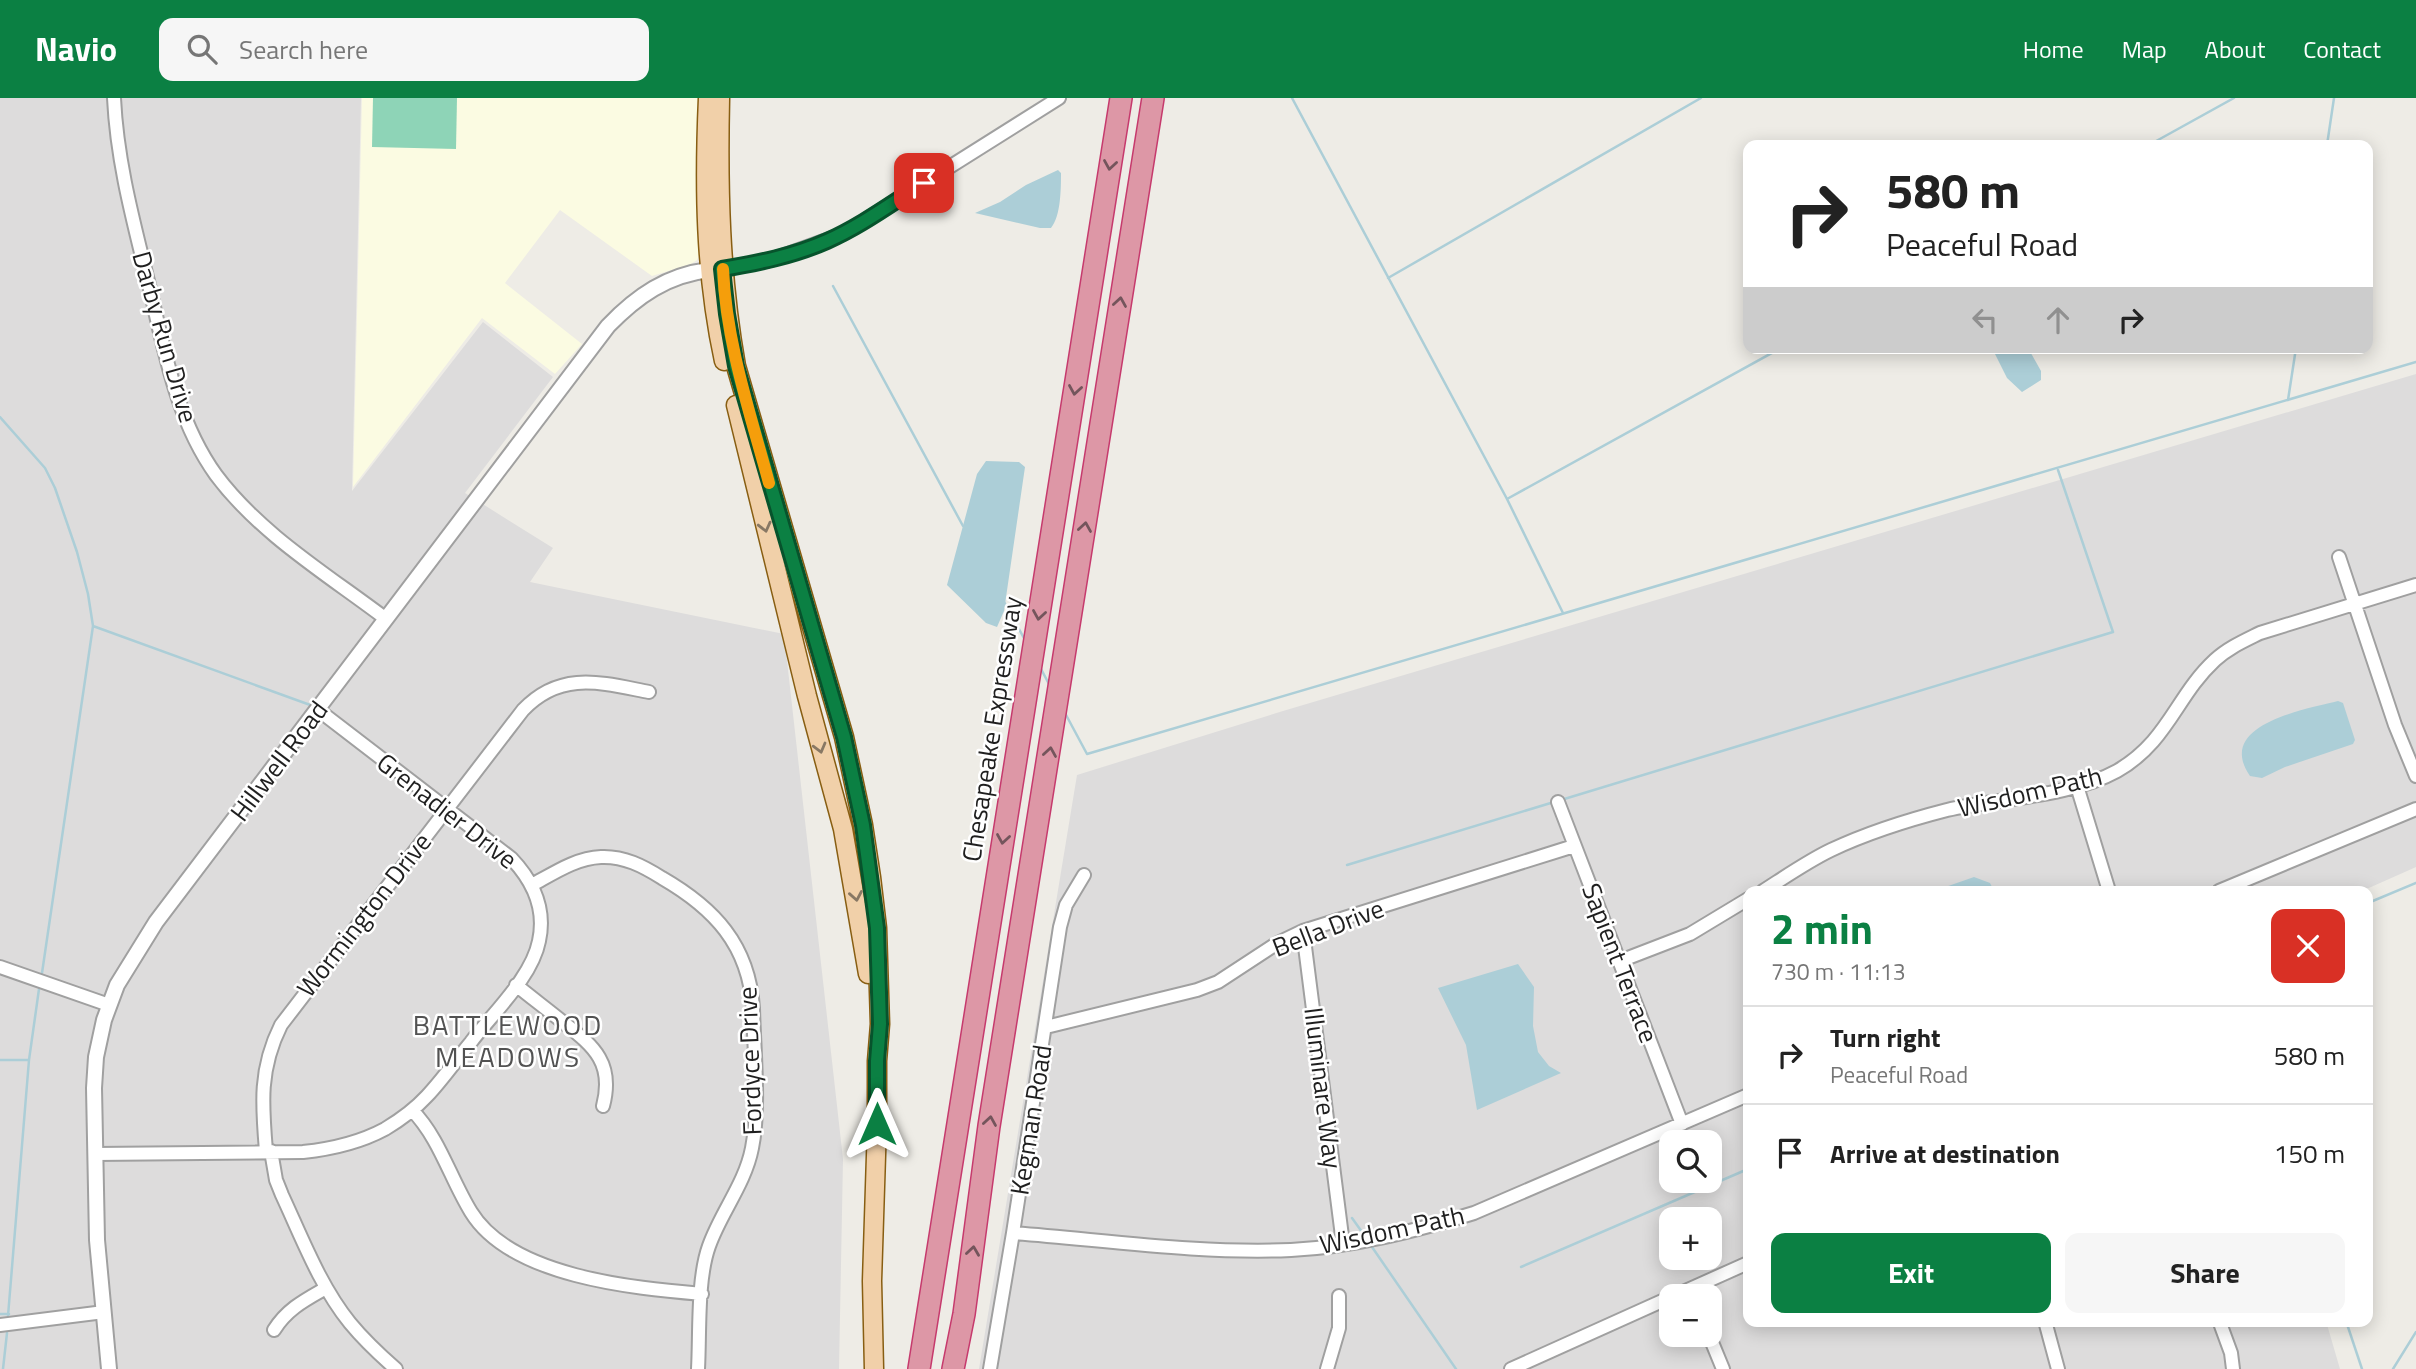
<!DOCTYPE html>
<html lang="en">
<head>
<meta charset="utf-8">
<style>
	:root { --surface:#fff; --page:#f6f6f6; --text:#222; --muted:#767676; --line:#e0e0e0; --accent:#0b8043 }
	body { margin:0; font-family:"Titillium Web",sans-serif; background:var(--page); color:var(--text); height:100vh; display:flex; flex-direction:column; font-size:26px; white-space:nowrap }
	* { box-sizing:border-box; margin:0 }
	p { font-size:23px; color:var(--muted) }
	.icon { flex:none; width:38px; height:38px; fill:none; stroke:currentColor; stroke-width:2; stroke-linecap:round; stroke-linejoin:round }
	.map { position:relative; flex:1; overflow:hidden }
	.details { position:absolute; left:1743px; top:788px; width:630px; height:441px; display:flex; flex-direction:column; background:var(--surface); border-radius:14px; box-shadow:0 4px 18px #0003 }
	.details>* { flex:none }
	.top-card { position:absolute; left:1743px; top:42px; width:630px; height:214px; border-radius:14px; box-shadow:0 4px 18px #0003; background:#fff; color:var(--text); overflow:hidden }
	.controls { position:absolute; left:1659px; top:1032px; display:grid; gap:14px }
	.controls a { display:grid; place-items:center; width:63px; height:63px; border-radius:14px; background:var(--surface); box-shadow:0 4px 18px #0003; font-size:35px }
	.pin { position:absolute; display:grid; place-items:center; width:60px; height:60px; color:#fff; margin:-30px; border-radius:14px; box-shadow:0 4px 10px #0006 }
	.me { position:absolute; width:77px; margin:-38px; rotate:0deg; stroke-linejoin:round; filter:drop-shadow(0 0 5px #0008) }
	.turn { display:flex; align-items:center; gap:24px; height:147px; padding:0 28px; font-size:32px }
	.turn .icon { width:91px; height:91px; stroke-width:2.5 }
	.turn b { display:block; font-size:49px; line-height:60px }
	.lanes { display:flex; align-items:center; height:66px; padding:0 28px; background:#0003; justify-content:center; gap:35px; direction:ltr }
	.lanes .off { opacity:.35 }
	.round { display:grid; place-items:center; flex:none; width:74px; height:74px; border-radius:14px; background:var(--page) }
	.headline { display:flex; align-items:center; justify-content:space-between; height:119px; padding:0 28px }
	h1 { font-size:42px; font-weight:700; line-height:52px; color:var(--accent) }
	.action { display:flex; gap:14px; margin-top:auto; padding:14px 28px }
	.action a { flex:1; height:80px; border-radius:14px; background:var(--accent); color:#fff; font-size:28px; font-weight:700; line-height:80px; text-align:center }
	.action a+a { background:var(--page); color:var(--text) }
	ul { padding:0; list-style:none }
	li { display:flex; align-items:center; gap:21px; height:98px; padding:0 28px; border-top:2px solid var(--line) }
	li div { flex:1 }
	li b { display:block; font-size:26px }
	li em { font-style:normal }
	header { display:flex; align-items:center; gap:42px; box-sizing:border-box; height:98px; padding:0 35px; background:var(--accent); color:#fff }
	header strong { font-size:33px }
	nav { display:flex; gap:38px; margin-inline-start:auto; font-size:24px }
	.search { width:490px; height:63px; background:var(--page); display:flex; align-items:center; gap:18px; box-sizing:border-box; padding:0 24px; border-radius:14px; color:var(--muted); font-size:26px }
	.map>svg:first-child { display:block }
</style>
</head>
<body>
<header>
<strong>Navio</strong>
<div class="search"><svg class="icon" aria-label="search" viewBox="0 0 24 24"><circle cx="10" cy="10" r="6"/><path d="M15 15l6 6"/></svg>Search here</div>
<nav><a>Home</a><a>Map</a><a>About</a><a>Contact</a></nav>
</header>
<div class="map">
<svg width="2416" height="1271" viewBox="0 0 2416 1271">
	<rect width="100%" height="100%" fill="#eeece6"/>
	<!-- residential -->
	<path fill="#dddcdc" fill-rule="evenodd" d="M0 0H361L352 393 483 224 553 279 465 395 553 450 530 484 784 536 843 1061 839 1271H0Z
		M2416 276V769L2362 793H1748V1223H2326L2340 1271H979L1077 677 1283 613ZM1671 1045H1710V1083H1671ZM1671 1122H1710V1160H1671ZM1671 1199H1710V1237H1671Z"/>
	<!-- education -->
	<path fill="#fbfbe2" d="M362 0H704L703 149 697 162 691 166 652 178 560 112 505 185 582 246 555 276 482 220 353 389Z"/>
	<!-- pitch -->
	<path fill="#8ed4b7" d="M373 0H457L456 51 372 49Z"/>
	<!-- water -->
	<path fill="#acced7" d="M1058 72 1061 75C1061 90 1061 118 1051 130H1040L975 115 1000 104 1026 87Z
		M1992 250H2028L2041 273V282L2022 294 2007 280Z
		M986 363 1019 364 1025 369 1004 513 997 529 986 525 947 487 977 376Z
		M2338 603 2343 605 2355 642 2353 646 2285 669 2262 680 2250 678C2214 626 2307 611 2338 603Z
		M1974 779 1990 785 1994 793H1934Z
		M1518 866 1534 889 1533 928 1538 954 1549 968 1561 975 1477 1012 1466 947 1438 890Z"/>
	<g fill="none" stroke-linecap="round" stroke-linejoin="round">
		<!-- stream -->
		<path stroke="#acced7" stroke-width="2.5" d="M1292 0 1507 401 1563 515
			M2149 47 2234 0
			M2327 47 2334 0
			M1388 180 1701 0
			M833 188 963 428
			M2288 302 2296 250
			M0 319 45 370 55 390 77 454 88 496 93 528 42 875
			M1507 401 1781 250
			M1003 502 1025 542
			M93 528 313 608
			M1040 569 1050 588
			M1065 615 1087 656 2416 264
			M1561 702 2113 534 2058 372
			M1347 767 1554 704
			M2368 805 2416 785
			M0 962H29
			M1352 1120 1362 1134
			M1372 1149 1456 1271
			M1521 1169 1748 1071
			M0 1216H9
			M8 1218 29 962 39 891
			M2346 1223 2362 1271
			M3 1271 7 1235
			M2393 1271 2416 1234"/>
		<defs>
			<path id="minor" d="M114 0C117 63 133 122 148 183 164 249 175 320 216 377 260 436 328 477 386 521
				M717 172 771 162 843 136 1059 0
				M2339 459 2395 627 2416 678
				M2077 688 2109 793
				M1558 704 1682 1026
				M532 787C554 775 576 760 601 759 624 758 643 768 662 780 714 810 749 847 753 910 754 952 760 1011 752 1050 745 1086 721 1114 709 1148 697 1181 700 1235 698 1271
				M1763 793C1785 779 1808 763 1831 752 1867 735 1908 722 1947 712 1999 700 2070 699 2117 673 2168 644 2176 598 2215 562 2228 550 2244 543 2260 535L2416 487
				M2219 793 2416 711
				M1303 833 1343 1146
				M1620 863 1690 836 1748 801
				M0 869 109 907
				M516 887C532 900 548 912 564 925 595 949 614 966 603 1008
				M1046 929 1197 892 1218 884 1276 846 1303 833 1574 748
				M412 1012C440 1041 450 1080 471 1114 511 1179 633 1190 702 1196
				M266 1053C262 1006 259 971 281 927L523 612C561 572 602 585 649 594
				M271 1053 276 1082 282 1097C302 1140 320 1188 350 1225 364 1242 380 1257 396 1271
				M95 1056 303 1054C332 1051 359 1045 385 1031 400 1022 415 1011 427 998 443 981 456 962 471 944 493 915 532 879 539 843 546 811 533 783 511 760L317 611
				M1013 1135C1105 1142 1199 1156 1291 1152 1353 1149 1415 1133 1474 1115L1748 997
				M1672 1199 1748 1165
				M2045 1223 2058 1271
				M2220 1225 2231 1255 2233 1271
				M0 1227 104 1214
				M274 1232C287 1211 305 1202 326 1190
				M1709 1237 1723 1271
				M990 1271 1013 1135 1060 829 1066 807 1084 777
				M1327 1271 1339 1230V1198
				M1511 1271 1671 1199"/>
			<path id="tertiary" d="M109 1271 97 1142 94 990 96 959 104 922 117 887 156 824 608 228C637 198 667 177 709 172"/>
			<path id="primary" d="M708 0C704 88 705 176 724 263
				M720 0C718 91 720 178 736 268L844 639 863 727 871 779 877 830 880 926 877 963V1026L872 1183 874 1271
				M736 307 807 598 843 731 868 876"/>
			<path id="motorway" d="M919 1271 1121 0
				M953 1271 964 1216 989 1028 1153 0"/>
		</defs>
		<!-- minor casing -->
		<use href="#minor" stroke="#a0a0a0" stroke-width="16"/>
		<!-- tertiary casing -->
		<use href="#tertiary" stroke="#a0a0a0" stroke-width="18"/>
		<!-- primary casing -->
		<use href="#primary" stroke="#885e12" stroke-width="21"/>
		<!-- motorway casing -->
		<use href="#motorway" stroke="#c63a6d" stroke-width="24"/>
		<!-- minor -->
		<use href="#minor" stroke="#fff" stroke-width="12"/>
		<!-- tertiary -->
		<use href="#tertiary" stroke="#fff" stroke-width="14"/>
		<!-- primary -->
		<use href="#primary" stroke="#f1d0a9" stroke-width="18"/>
		<!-- motorway -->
		<use href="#motorway" stroke="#dd97a6" stroke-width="21"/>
	</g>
	<!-- one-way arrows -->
	<defs><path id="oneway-chevron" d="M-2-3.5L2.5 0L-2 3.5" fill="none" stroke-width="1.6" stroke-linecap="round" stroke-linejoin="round" transform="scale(1.75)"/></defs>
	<g stroke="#74555c">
		<use href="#oneway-chevron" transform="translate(1110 67) rotate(99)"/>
		<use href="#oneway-chevron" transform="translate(1120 204) rotate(-81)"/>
		<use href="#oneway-chevron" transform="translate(1075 292) rotate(99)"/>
		<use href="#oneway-chevron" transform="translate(1085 429) rotate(-81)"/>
		<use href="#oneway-chevron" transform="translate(1039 517) rotate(99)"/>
		<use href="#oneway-chevron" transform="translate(1050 654) rotate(-81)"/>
		<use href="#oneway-chevron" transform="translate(1003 741) rotate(99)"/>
		<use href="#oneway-chevron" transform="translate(990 1023) rotate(-81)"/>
		<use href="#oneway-chevron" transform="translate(973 1153) rotate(-82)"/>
	</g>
	<g stroke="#887864">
		<use href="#oneway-chevron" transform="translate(765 429) rotate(76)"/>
		<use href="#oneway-chevron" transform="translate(820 650) rotate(75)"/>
		<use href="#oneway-chevron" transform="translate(856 798) rotate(80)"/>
	</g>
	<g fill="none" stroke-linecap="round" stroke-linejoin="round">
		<defs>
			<path id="route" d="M877 1026V963L880 926 877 830 863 727 844 639 736 268 727 216 722 171C758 165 793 158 827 143 861 128 892 105 924 85"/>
		</defs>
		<!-- route casing -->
		<use href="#route" stroke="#07532c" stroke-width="18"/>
		<!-- route -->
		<use href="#route" stroke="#0b8043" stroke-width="12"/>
		<!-- slow -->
		<path stroke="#f59e0b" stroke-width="12" d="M723 171C726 244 750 315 769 385"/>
	</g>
	<g text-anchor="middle" stroke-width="5" stroke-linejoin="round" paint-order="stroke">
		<!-- street labels -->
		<g font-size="26" fill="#1f1f1f" stroke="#fff">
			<text transform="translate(165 239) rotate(74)" y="9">Darby Run Drive</text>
			<text transform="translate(992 631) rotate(-81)" y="9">Chesapeake Expressway</text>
			<text transform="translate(279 663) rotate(-53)" y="9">Hillwell Road</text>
			<text transform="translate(2030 694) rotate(-13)" y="9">Wisdom Path</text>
			<text transform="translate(447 713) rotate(38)" y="9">Grenadier Drive</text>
			<text transform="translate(364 817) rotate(-52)" y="9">Wormington Drive</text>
			<text transform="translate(1328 830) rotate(-21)" y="9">Bella Drive</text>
			<text transform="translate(1620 865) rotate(69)" y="9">Sapient Terrace</text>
			<text transform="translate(750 963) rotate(-92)" y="9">Fordyce Drive</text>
			<text transform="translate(1323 990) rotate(83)" y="9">Illuminare Way</text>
			<text transform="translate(1031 1022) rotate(-81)" y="9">Kegman Road</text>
			<text transform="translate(1392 1132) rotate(-12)" y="9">Wisdom Path</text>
		</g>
		<!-- neighbourhood labels -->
		<g font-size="28" letter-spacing="2" fill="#525252" stroke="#fff">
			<text x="508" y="937">BATTLEWOOD<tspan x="508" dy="32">MEADOWS</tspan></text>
		</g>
	</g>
</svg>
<div class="controls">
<a><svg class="icon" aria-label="search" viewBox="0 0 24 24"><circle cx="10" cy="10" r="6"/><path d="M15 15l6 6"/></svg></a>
<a>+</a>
<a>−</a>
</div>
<div class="pin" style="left:924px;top:85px;background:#d93025"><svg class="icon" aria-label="arrive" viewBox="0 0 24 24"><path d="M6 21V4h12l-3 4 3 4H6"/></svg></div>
<svg class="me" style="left:877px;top:1026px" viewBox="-20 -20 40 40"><path d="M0-17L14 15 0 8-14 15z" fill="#0b8043" stroke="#fff" stroke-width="4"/></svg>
<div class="top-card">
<div class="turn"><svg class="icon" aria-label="right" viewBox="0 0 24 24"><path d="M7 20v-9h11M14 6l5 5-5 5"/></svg><div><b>580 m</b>Peaceful Road</div></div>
<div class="lanes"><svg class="icon off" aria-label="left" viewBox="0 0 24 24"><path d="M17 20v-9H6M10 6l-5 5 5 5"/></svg><svg class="icon off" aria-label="ahead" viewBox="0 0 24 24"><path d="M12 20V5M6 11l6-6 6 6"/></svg><svg class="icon" aria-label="right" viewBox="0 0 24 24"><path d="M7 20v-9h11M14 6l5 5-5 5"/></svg></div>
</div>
<section class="details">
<div class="headline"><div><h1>2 min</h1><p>730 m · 11:13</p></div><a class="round" style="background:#d93025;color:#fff"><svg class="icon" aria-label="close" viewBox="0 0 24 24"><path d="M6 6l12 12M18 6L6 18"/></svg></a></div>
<ul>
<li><svg class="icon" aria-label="right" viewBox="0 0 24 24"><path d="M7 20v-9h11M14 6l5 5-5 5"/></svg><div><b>Turn right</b><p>Peaceful Road</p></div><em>580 m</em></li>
<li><svg class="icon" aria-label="arrive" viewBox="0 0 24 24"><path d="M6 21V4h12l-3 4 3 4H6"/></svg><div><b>Arrive at destination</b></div><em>150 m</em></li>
</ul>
<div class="action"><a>Exit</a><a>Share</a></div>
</section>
</div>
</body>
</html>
